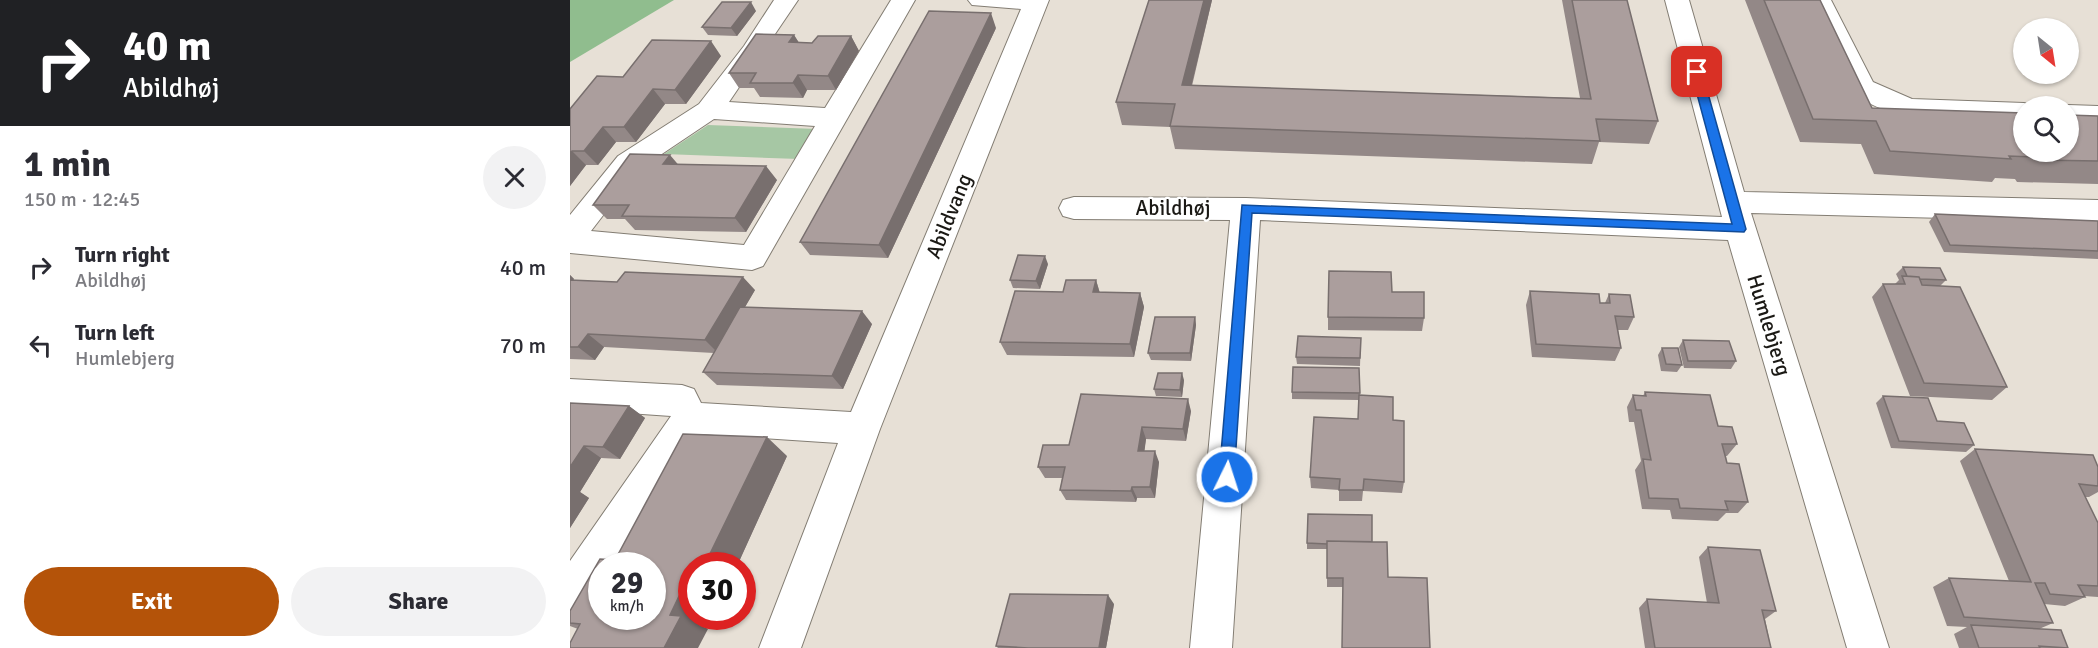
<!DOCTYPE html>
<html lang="en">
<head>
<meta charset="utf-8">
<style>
	:root { --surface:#fff; --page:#f2f2f3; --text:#2b2b33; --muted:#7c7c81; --accent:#b45309 }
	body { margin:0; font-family:Signika,sans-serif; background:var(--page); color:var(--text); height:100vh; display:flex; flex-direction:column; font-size:22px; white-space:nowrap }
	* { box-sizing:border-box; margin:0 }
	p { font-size:20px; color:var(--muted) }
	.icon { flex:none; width:33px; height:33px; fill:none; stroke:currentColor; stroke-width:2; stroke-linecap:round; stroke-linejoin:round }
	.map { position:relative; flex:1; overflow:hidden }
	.panel { display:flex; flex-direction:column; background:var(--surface); width:570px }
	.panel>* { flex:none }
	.hud { background:#202124; color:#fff; overflow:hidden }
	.needle { width:39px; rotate:150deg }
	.buttons { position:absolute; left:1443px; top:18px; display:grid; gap:12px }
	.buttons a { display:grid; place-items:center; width:66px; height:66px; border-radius:50%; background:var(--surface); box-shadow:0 2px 4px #0004; font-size:30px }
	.speed { position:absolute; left:18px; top:552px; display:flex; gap:12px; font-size:30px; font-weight:700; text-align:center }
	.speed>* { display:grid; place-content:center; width:78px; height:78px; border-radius:50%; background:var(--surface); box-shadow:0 2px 4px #0004; line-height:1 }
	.speed small { font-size:15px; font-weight:400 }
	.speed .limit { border:9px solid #d22; background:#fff; color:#111 }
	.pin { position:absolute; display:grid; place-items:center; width:51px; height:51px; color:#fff; margin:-26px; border-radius:12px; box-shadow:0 3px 9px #0006 }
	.me { position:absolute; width:66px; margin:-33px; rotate:4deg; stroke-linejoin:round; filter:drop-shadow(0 0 4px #0008) }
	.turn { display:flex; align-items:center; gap:21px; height:126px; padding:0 24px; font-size:27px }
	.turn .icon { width:78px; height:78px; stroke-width:2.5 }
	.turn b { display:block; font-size:42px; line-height:51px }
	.round { display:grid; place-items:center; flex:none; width:63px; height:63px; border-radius:32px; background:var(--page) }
	.overview { display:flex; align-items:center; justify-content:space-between; height:102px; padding:0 24px }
	h1 { font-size:36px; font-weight:700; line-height:45px }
	.primary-button { display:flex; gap:12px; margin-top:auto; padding:12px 24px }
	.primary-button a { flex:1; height:69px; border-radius:36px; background:var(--accent); color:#fff; font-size:24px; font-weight:700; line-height:69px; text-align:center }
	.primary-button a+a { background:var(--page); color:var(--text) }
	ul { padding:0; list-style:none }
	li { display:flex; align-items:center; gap:18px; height:78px; padding:0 24px }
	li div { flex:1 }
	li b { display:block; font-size:22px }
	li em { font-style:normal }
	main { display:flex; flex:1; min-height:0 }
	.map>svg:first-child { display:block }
</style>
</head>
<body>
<main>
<section class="panel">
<div class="hud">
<div class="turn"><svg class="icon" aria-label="right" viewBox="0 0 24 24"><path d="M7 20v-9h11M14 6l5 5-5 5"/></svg><div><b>40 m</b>Abildhøj</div></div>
</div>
<div class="overview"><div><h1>1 min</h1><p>150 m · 12:45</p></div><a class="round"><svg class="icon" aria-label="close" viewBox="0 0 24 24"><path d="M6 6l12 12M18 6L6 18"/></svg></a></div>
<ul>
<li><svg class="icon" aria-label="right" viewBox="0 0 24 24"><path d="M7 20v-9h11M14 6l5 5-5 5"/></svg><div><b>Turn right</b><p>Abildhøj</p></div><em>40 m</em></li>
<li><svg class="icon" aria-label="left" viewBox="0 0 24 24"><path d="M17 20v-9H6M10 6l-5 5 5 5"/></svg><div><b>Turn left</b><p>Humlebjerg</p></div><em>70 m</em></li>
</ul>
<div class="primary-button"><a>Exit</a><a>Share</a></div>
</section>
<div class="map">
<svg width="1528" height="648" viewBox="0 0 1528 648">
	<rect width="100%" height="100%" fill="#e7e0d6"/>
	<!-- green -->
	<path fill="#a6c7a4" d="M138 125 248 129 229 159 94 154Z"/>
	<!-- forest -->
	<path fill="#90bd8e" d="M0 0H104L0 62Z"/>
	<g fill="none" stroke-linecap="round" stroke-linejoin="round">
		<defs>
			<path id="minor" d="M204 0H228L159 102 255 108 321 0H345L193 266 182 270 0 253V215L48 156 129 104 174 46ZM144 119 245 126 174 245 21 231 68 170Z
				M398 0H479L310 429 231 648H189L268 443 129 434 44 566H32C32 589 22 607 0 616V561L101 416 0 409V379L112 385 124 389 131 403 281 412 451 9 402 5Z
				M1095 0H1119L1174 192 1528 200V222L1181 213 1319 648H1277L1158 240 690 220 662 648H620L660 220 504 219 493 216 489 208 493 200 504 197 676 198 1152 217Z
				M1237 0H1261L1303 82 1342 99 1454 103 1464 106H1454V121C1403 119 1326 127 1285 94 1275 85 1245 16 1237 0Z
				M1498 105 1528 106V124L1498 123V106H1493Z"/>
		</defs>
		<!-- minor casing -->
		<use href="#minor" stroke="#837d73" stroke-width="2"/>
		<!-- minor -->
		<use href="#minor" fill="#fff" fill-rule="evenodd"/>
	</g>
	<!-- wall -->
	<path fill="#938887" d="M579 0H642L622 86 1010 98 992 0H1057L1088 121 1079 144 1029 142 1022 164 605 149 600 127 552 125 546 102Z
		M1175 0H1250L1302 108 1528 116V184L1447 182 1445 179 1425 178 1422 182 1304 174 1291 144 1230 142Z
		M186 11 167 36 138 35 132 27Z
		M426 28 318 258 240 255 230 242Z
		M224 35 229 43H242L281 36 289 51 266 90H237L233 98 190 97 184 88H169L159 73Z
		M151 56 116 104H95L66 142H46L28 165H16L0 186V109L53 77Z
		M108 164 207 180 176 232 65 230 55 219H37L23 205Z
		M1365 214 1528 221V259L1374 252 1359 222Z
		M478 264 470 289 443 288 440 280Z
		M1333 267 1376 280 1370 286 1437 387 1422 400 1340 396 1302 297 1313 284H1325L1329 280 1326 274Z
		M0 275 4 279 3 280 185 290 175 307 302 324 273 389 147 385 133 372 144 353 34 347 25 360 0 359Z
		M526 280 530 293H570L574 307 564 357 437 355 430 342 493 292Z
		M960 291 1030 303H1035L1039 294 1064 317 1058 330H1048L1051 348 1045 361 962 357 956 305Z
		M822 292 854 318 852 331 758 330V317Z
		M625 317 626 325 621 361 581 360 578 353Z
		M791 338 790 366 727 364 726 357Z
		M1113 340 1166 361 1161 369 1114 368 1109 347Z
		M1092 348 1112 365 1107 372 1091 371 1088 355Z
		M789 368 790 395 823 420 834 482 832 493 793 491 792 501H769V490L741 488 740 477 788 419V400L722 399V392Z
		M614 380 612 397 586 396 584 389Z
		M1075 392 1148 426 1167 444 1157 456H1156L1157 463 1178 502 1168 513H1156L1148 521 1102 519 1100 510 1072 509 1065 470 1071 461 1064 422H1059L1057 407 1063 395 1073 396Z
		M1313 396 1367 421 1404 445 1396 452 1321 448 1306 403Z
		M0 403 59 406 75 418 50 459 31 458 10 492 19 498 0 528Z
		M621 411 616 441 576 439 574 451 589 462 585 498H567L566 502 496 500 490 490 492 478H475L468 467 499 445Z
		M1405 449 1528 467V492L1519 497H1515L1528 523V597L1514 596 1515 597 1495 606 1474 604 1483 623 1469 629 1498 648H1389L1384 634 1397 627 1377 626 1363 587 1379 578 1439 581 1390 461Z
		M217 456 167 566H122V616H133L129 625 138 629H8L0 626V611L45 560Z
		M802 542 818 577 773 587H757V549H737V543Z
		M1138 547 1206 611 1195 619 1201 648H1075L1069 608 1077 599 1137 603 1129 557Z
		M544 604 536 648H428L426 646Z"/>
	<!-- shaded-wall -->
	<path fill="#786f6e" d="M634 0H642L616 108 612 85Z
		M181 2 186 11 167 36 161 28Z
		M421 13 426 28 318 258 309 245Z
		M224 35 233 49 219 42Z
		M281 36 289 51 266 90 258 76Z
		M141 41 151 56 116 104 105 90Z
		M228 75 237 90 233 98 223 83Z
		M83 89 95 104 66 142 54 127Z
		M33 127 46 142 28 165 14 151Z
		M2 151 16 165 0 186V153Z
		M100 155 112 169 93 164Z
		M196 166 207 180 176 232 165 218Z
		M475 256 478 264 470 289 466 281Z
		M0 275 4 279 0 284Z
		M173 277 185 290 148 353 135 340Z
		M526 280 530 294 523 292Z
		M570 293 574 307 564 357 560 344Z
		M292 311 302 324 273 389 262 376Z
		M625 317 626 325 621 361 620 353Z
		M18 334 34 347 25 360 8 347Z
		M612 373 614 380 612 397 610 390Z
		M618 399 621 411 616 441 613 429Z
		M59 406 75 418 50 459 33 447Z
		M572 427 576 439 573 463 568 451Z
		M197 437 217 456 167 566H134Z
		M14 446 31 458 10 492 19 498 0 528V467Z
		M585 451 589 462 585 498 580 487Z
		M562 487 567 498 566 502 561 491Z
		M121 571 122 572V616H133L129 625 138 629 128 648H94L100 615Z
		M538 595 544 604 536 648H529Z"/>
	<!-- building -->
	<path fill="#ab9e9d" stroke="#786f6e" stroke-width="1.5" fill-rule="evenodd" d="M579 0H634L612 85 1021 99 1002 0H1057L1088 121 1026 119 1030 141 600 126 605 104 546 102Z
		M1194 0H1250L1302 108 1454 113V152H1498V115L1528 116V161L1467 160 1465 157 1439 156 1441 159 1320 151 1306 121 1243 119Z
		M152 2H181L161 28 132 27Z
		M359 11 421 13 309 245 230 242Z
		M186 34 224 35 219 42 242 43 248 36H281L258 76 228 75 223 83H180L186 73H159Z
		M82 40 141 41 105 90 83 89 54 127H33L14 151H2L0 153V109L27 76 53 77Z
		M60 154 100 155 93 164 196 166 165 218 52 216 59 205H23Z
		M1365 214 1528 221V251L1380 245Z
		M448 255 475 256 466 281 440 280Z
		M1333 267 1370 268 1376 280 1350 279 1349 277 1337 276Z
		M759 271 821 272 822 292H854V318L758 317Z
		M55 272 173 277 135 340 18 334 8 347H0V280L47 282Z
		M1332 276 1349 277 1352 285 1390 287 1437 387 1354 383 1313 284H1335Z
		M496 280H526L523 292 570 293 560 344 430 342 445 291 493 292Z
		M960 291 1029 294 1030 303H1040L1039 294 1060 295 1064 317 1045 316 1051 348 966 344Z
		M170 307 292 311 262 376 133 372Z
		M585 317H625L620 353H578Z
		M728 336 791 338 790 358 726 357Z
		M1113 340 1159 341 1166 361H1118Z
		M1092 348H1108L1112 365 1096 364Z
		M723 367 789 368 790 393 722 392Z
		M588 373H612L610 390 584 389Z
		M1075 392 1140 395 1148 426 1162 427 1167 444H1152L1157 463 1169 464 1178 502 1155 501 1158 510 1110 508 1108 499 1079 498 1073 459 1081 460 1071 410H1066L1063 395 1076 396Z
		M511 394 618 399 613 429 572 427 568 451H585L580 487H562L561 491 490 490 495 467H468L473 445H499Z
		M789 395 823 397V420L834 421V482L794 479 793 490H769L770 479 740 477 744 417 788 419Z
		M1313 396 1358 398 1367 421 1394 423 1404 445 1329 441Z
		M0 403 59 406 33 447 14 446 0 467Z
		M113 434 197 437 134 566H122V571H121L100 615 111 616 94 648H0V643L10 624 0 623V611L30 559 45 560ZM32 566H82V616H32Z
		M1405 449 1523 455 1528 467V486L1509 484 1528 523V586L1508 585 1515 597 1480 594 1475 583H1465L1483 623 1394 617 1379 578 1461 582Z
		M738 514 802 515V542L757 541V544L737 543Z
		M757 541 817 542 818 577 857 578 860 648H772L773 578H757Z
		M1138 547 1190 550 1206 611 1192 610 1201 648H1085L1077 599 1149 603Z
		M440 594 538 595 529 648H458L426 646Z
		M1401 625 1491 630 1498 648 1469 646 1470 648H1409Z"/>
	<!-- route -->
	<path fill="#1a73e8" stroke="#114b97" stroke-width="1.5" d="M1127 69 1132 72 1176 229 1174 232 682 213 664 477 662 482 657 484 651 482 649 477 672 205 1162 224 1121 72Z"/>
	<g text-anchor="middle" stroke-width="4.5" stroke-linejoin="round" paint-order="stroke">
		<!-- street labels -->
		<g font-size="21" fill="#1b1915" stroke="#fff">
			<text x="603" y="215">Abildhøj</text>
			<text transform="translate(379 216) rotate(-68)" y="7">Abildvang</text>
			<text transform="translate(1199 325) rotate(73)" y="7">Humlebjerg</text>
		</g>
	</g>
</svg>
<div class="buttons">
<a><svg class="needle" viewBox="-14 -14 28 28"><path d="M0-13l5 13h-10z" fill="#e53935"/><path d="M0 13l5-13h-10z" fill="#7c7c81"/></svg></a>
<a><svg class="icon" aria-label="search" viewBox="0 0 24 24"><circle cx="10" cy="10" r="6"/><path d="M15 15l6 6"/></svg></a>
</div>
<div class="speed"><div>29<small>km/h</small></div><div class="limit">30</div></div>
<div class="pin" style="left:1127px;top:72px;background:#d93025"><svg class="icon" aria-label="arrive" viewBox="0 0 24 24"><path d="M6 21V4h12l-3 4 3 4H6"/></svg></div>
<svg class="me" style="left:657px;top:477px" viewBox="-20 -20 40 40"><circle r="17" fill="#1a73e8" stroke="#fff" stroke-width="3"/><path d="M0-11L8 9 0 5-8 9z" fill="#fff"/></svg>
</div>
</main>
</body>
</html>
